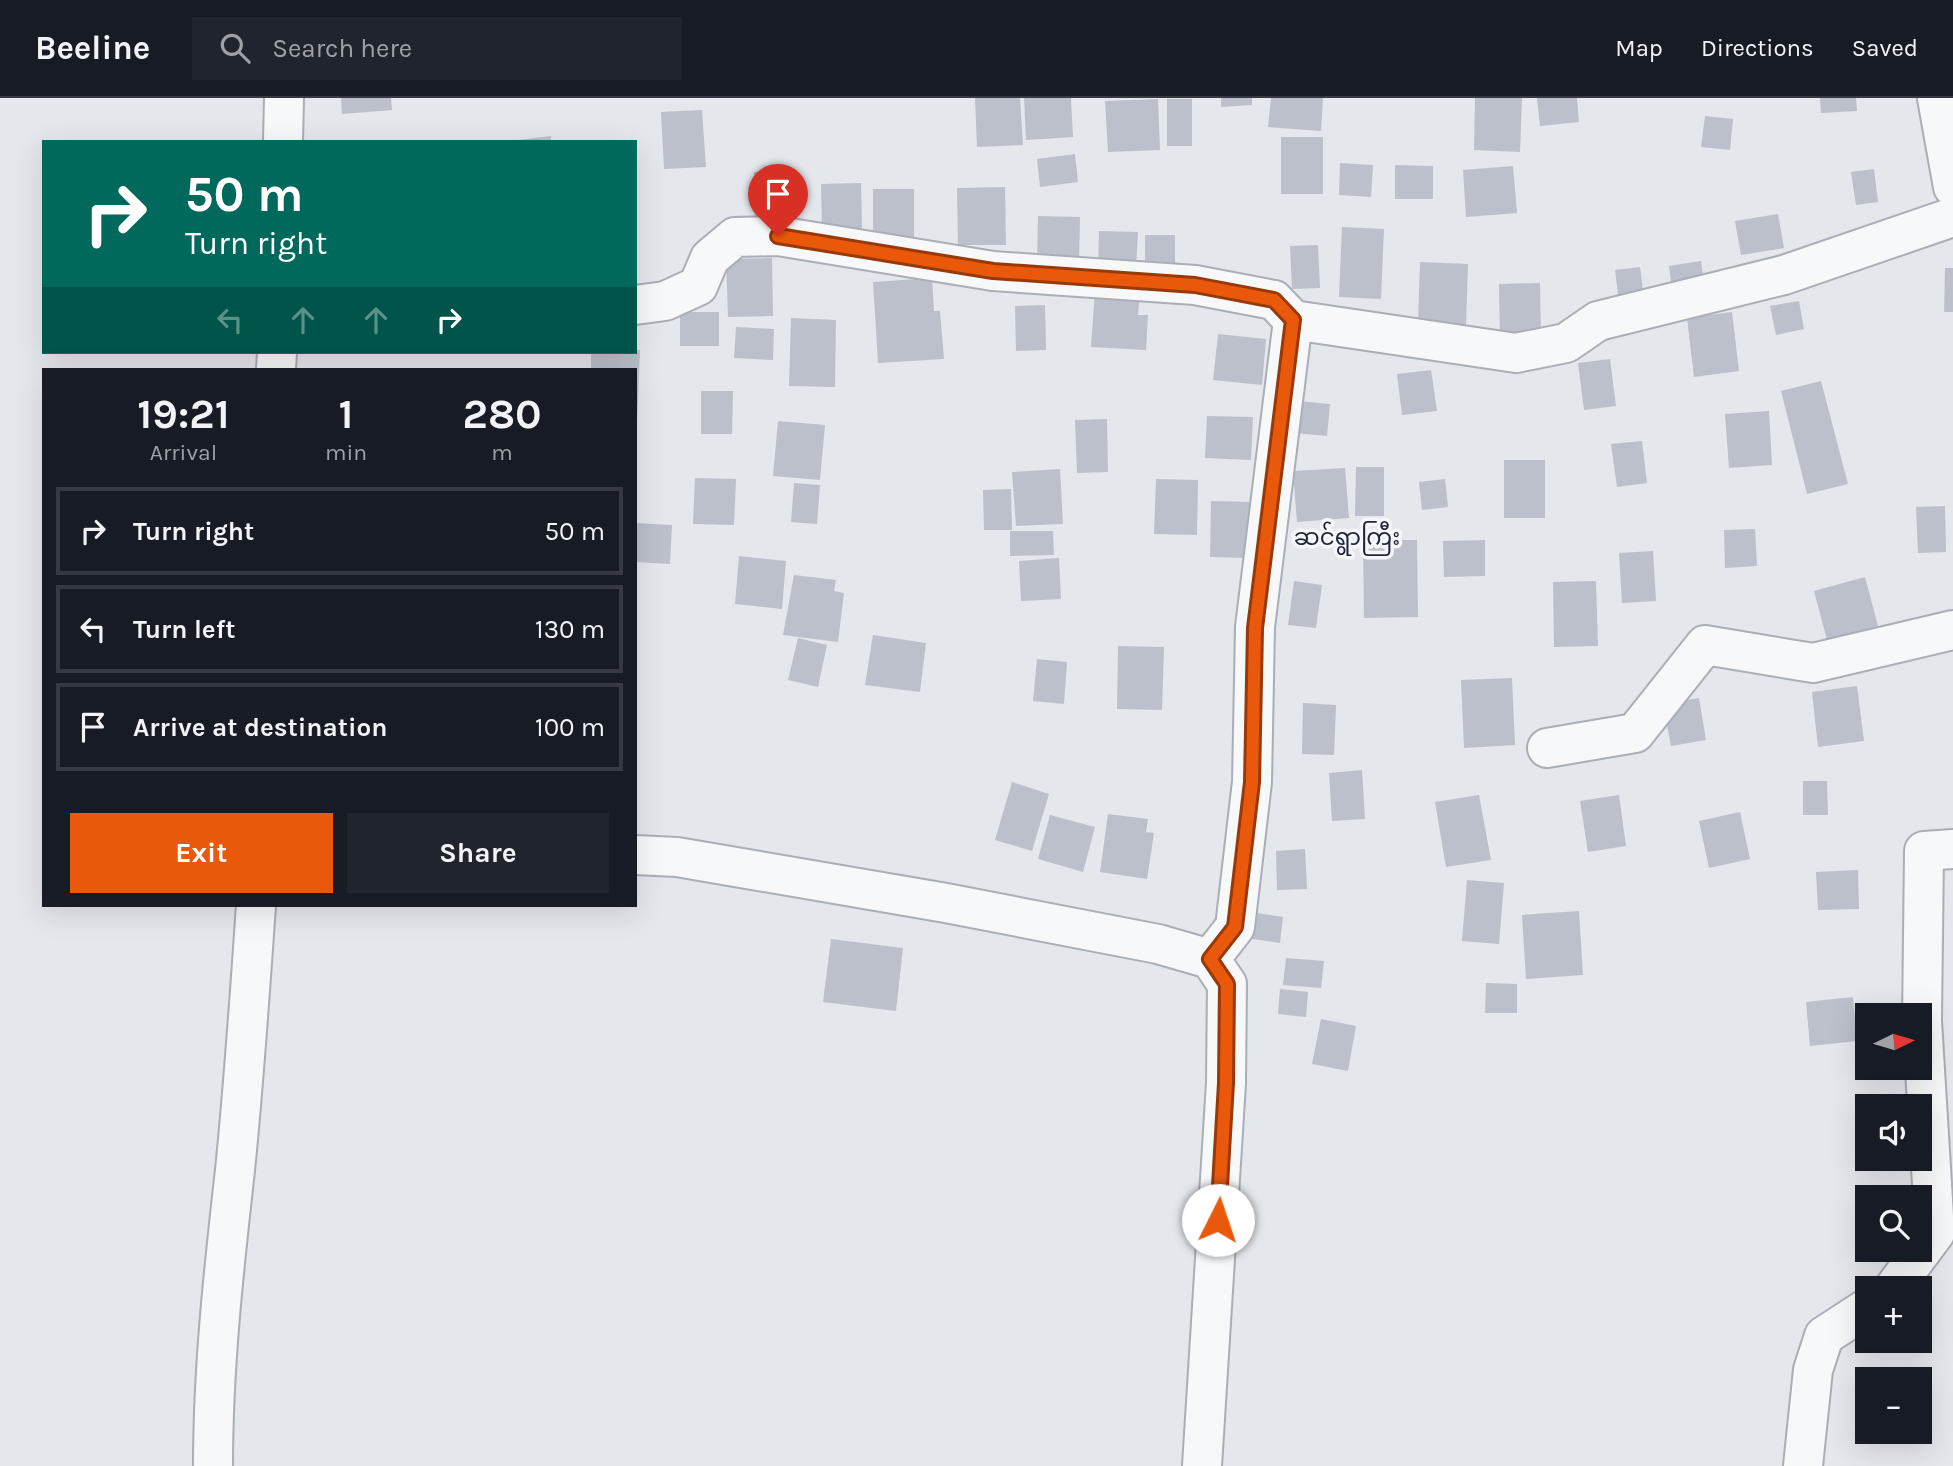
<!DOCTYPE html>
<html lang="en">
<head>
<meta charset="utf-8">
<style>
	:root { --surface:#171b24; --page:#20242c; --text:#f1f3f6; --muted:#9ea1a6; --line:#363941; --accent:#ea580c }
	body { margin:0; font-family:Karla,"Noto Sans Myanmar",sans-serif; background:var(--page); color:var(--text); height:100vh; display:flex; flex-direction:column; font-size:26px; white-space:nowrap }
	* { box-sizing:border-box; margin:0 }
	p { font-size:23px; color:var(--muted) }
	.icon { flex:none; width:38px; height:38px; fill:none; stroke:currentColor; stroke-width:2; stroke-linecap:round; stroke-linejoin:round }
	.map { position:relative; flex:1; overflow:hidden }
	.drawer { position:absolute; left:42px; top:270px; width:595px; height:539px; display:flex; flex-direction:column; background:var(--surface); border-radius:0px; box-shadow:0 7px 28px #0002 }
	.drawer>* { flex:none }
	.hud { position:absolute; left:42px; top:42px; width:595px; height:214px; border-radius:0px; box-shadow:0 7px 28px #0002; background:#00695c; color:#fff; overflow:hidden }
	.needle { width:46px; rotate:85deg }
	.controls { position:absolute; left:1855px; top:905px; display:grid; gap:14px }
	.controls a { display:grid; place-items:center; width:77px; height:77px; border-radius:0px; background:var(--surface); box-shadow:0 7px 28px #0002; font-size:35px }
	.pin { position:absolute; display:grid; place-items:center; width:60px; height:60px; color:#fff; margin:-72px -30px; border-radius:50% 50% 50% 0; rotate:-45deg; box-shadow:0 0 7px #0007 }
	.pin .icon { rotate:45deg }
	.me { position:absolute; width:77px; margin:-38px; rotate:4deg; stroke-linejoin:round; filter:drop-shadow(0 0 5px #0008) }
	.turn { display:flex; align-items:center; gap:24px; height:147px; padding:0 28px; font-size:32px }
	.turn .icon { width:91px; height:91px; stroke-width:2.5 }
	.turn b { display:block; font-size:49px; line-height:60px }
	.lanes { display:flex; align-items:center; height:66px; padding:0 28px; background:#0003; justify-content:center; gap:35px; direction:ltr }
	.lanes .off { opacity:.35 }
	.eta { display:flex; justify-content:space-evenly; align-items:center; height:119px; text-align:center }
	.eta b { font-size:42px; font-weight:700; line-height:49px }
	.action { display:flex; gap:14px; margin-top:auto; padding:14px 28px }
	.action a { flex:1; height:80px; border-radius:0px; background:var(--accent); color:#fff; font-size:28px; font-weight:700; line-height:80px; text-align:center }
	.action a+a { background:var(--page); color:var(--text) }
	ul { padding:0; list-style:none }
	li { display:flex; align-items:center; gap:21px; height:88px; margin:0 14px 10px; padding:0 14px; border:4px solid var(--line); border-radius:0px }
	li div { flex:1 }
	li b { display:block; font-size:26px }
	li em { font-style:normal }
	header { display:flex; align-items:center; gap:42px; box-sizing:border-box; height:98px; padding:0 35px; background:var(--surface); border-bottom:2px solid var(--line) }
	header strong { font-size:33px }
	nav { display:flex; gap:38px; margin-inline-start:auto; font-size:24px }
	.search { width:490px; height:63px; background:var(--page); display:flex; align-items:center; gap:18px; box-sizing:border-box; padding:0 24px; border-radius:0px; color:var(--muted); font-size:26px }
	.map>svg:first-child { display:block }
</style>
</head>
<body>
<header>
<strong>Beeline</strong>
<div class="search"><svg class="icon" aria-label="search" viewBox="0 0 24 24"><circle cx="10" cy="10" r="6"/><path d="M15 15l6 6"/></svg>Search here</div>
<nav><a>Map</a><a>Directions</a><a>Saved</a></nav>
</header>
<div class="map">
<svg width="1953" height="1368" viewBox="0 0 1953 1368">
	<rect width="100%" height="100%" fill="#e4e7ec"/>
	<!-- building -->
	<path fill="#bbc0ca" d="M341 0H391L392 12 342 16Z
		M975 0H1020L1023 47 977 49Z
		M1024 0H1071L1073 39 1026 42Z
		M1221 0H1252V7L1221 9Z
		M1271 0H1323L1321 33 1268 29Z
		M1475 0H1522L1520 54 1474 52Z
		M1537 0H1577L1579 24 1540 28Z
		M1820 0H1856L1857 13 1821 15Z
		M1158 1 1160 52 1108 54 1105 3Z
		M1167 1H1192V48H1167Z
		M702 12 706 69 664 71 661 14Z
		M1705 18 1733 21 1730 52 1701 49Z
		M551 38V44H518V42Z
		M1281 39H1323V96H1281Z
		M1075 56 1078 84 1040 89 1037 61Z
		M1340 65 1373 67 1371 99 1339 97Z
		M1395 67 1433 68V101H1395Z
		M1513 68 1517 115 1466 119 1463 72Z
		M1874 71 1878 104 1856 107 1851 74Z
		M754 74H795L796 129 755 130Z
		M861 85 862 131 822 132 821 86Z
		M1005 89 1006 147H958L957 90Z
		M873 91H914V139L873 138Z
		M1778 116 1784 150 1741 157 1735 123Z
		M1038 118 1080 119 1079 164 1037 163Z
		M1342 129 1384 131 1381 201 1339 199Z
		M1099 133 1138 134 1136 171 1098 170Z
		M1145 137H1175V166H1145Z
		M1318 147 1320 190 1292 191 1290 148Z
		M772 160 773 218 728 219 726 161Z
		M1701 163 1705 195 1673 200 1669 168Z
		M1420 164 1468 166 1466 227 1418 225Z
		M1640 169 1645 209 1620 212 1615 172Z
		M1945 170H1953V214H1944Z
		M932 180 934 213H940L944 261 878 265 873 184Z
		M1540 185 1541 246H1500L1499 186Z
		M1095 192 1140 194 1138 217H1148L1146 252 1091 249Z
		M1799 203 1804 231 1776 237 1770 208Z
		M1045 207 1046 252 1016 253 1015 208Z
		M680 214H719V248H680Z
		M1732 214 1739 273 1694 279 1687 220Z
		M791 220 836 222 835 289 789 288Z
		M736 229 774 231 773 262 734 260Z
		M1218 236 1266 241 1262 287 1213 282Z
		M635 252H640L637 325 635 271H591V254Z
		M1610 261 1616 308 1584 312 1578 265Z
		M1431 272 1437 313 1402 317 1397 276Z
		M1821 283 1848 386 1807 396 1781 293Z
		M701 293H733L732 336H701Z
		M1298 303 1330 306 1327 338 1295 335Z
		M1769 313 1772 367 1729 370 1725 316Z
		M1207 318 1253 319 1251 362 1205 360Z
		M1107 321 1108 374 1077 375 1075 322Z
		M778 323 825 327 820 382 773 378Z
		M1642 343 1647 385 1617 389 1611 346Z
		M1504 362H1545V420H1504Z
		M1356 369H1384V418H1355Z
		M1345 370 1349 420 1297 424 1293 373Z
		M1060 371 1063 426 1016 428 1012 374Z
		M695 380 736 381 734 427 693 426Z
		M1156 381 1198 382 1197 437 1154 436Z
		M1445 381 1448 409 1422 412 1419 384Z
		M794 385 820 387 817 426 791 424Z
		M1011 391 1012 432H984L983 392Z
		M1211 403 1251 404 1250 460 1210 459Z
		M1945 408 1946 454 1918 455 1916 409Z
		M635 425 672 427 670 466 635 464Z
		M1755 431 1757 468 1725 470 1724 432Z
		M1010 433H1053L1054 457 1010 458Z
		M1363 442H1417L1418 519 1364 520Z
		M1485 442V478L1444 479 1443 443Z
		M1653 453 1656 503 1622 505 1619 455Z
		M739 458 786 463 782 511 735 506Z
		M1059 460 1061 501 1021 503 1019 463Z
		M794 477 836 482 834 493 844 495 838 544 783 537Z
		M1865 479 1878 528 1827 542 1814 493Z
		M1294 483 1322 487 1316 530 1288 527Z
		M1596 483 1598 548 1554 549 1553 484Z
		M873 537 926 545 920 594 865 587Z
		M798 540 827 547 818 589 788 582Z
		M1118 548 1164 549 1162 612 1117 611Z
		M1037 561 1067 564 1064 606 1033 603Z
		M1512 580 1515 647 1464 650 1461 582Z
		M1857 588 1864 643 1818 649 1812 594Z
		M1699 600 1706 642 1671 648 1663 606Z
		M1303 605 1336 607 1334 657 1302 656Z
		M1362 672 1365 721 1332 723 1329 675Z
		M1803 683H1827L1828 717H1803Z
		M1012 684 1049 696 1032 753 995 742Z
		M1479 697 1491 762 1446 769 1435 704Z
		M1619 697 1626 748 1588 754 1580 703Z
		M1740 714 1750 761 1709 770 1699 723Z
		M1108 716 1148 721 1146 734 1154 735 1147 781 1100 774Z
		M1050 717 1095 729 1083 774 1038 761Z
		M1305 751 1307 791 1277 792 1276 753Z
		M1858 772 1859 811 1818 812 1816 774Z
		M1467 782 1504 785 1499 846 1462 843Z
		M1579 813 1583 877 1526 881 1522 817Z
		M1250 814 1283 819 1280 845 1246 840Z
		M831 841 903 850 896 913 823 904Z
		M1286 860 1324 863 1321 890 1283 887Z
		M1486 885 1517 886V915H1485Z
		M1280 891 1308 894 1306 919 1278 916Z
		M1853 899 1857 943 1810 948 1806 904Z
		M1321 921 1356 928 1348 973 1312 966Z"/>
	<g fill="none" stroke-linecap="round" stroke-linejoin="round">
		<defs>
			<path id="minor" d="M1937 0 1953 89
				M283 44 284 0
				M635 207 665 203 698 188 710 160 735 139 778 138 993 173 1195 187 1274 202 1293 222 1516 255 1566 245 1598 223 1784 177 1953 119
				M276 271 277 254
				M1547 650 1635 635 1705 547 1813 565 1953 532
				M635 757 677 759 946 805 1158 846 1210 861 1227 886 1226 985 1202 1368
				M1210 861 1235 829 1252 684 1255 529 1293 222
				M1894 1190 1935 1135 1922 923 1924 753 1953 751
				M213 1368C213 1268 224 1170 235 1072 244 984 250 895 256 807
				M1803 1368 1813 1272 1824 1238 1867 1210"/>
		</defs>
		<!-- minor casing -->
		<use href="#minor" stroke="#a9aeb7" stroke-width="42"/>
		<!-- minor -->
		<use href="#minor" stroke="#f7f8fa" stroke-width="38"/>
	</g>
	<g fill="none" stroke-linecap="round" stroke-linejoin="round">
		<defs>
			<path id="route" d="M778 138 993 173 1195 187 1274 202 1293 222 1255 530 1252 684 1235 829 1210 861 1227 886 1226 985 1218 1122"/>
		</defs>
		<!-- route casing -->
		<use href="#route" stroke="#983908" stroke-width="18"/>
		<!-- route -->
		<use href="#route" stroke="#ea580c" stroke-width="12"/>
	</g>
	<g text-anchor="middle" stroke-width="7" stroke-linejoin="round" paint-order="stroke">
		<!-- quarter labels -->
		<g font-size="23" fill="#1d2536" stroke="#f4f6f9">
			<text x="1347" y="447">ဆင်ရွာကြီး</text>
		</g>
	</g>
</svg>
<div class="controls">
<a><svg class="needle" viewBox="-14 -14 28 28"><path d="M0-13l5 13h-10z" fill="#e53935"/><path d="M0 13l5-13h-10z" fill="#9ea1a6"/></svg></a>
<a><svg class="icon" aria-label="sound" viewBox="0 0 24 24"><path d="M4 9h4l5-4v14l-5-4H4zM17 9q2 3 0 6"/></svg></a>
<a><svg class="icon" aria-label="search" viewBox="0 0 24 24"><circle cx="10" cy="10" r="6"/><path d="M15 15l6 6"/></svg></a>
<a>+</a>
<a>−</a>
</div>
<div class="pin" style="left:778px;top:138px;background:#d93025"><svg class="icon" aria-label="arrive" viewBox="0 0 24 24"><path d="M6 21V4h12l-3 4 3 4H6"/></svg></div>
<svg class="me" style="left:1218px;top:1122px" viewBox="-20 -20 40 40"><circle r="19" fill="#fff"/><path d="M0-13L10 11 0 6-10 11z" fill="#ea580c"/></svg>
<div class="hud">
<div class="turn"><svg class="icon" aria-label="right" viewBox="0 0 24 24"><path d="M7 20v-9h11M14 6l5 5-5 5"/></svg><div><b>50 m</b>Turn right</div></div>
<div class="lanes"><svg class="icon off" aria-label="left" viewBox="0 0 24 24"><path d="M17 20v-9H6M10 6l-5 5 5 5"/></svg><svg class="icon off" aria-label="ahead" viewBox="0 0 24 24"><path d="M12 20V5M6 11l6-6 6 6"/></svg><svg class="icon off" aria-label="ahead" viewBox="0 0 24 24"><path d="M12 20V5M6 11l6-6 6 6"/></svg><svg class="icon" aria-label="right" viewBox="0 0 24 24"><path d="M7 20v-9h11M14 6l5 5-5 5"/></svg></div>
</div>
<section class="drawer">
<div class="eta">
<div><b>19:21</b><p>Arrival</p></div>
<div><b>1</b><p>min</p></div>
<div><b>280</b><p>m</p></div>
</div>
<ul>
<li><svg class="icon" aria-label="right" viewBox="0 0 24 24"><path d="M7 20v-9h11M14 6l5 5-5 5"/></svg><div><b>Turn right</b></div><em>50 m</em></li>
<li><svg class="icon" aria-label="left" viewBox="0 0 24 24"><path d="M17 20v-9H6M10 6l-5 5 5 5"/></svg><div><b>Turn left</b></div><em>130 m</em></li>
<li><svg class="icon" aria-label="arrive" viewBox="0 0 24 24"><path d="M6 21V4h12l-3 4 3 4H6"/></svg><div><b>Arrive at destination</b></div><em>100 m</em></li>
</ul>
<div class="action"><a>Exit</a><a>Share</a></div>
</section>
</div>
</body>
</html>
